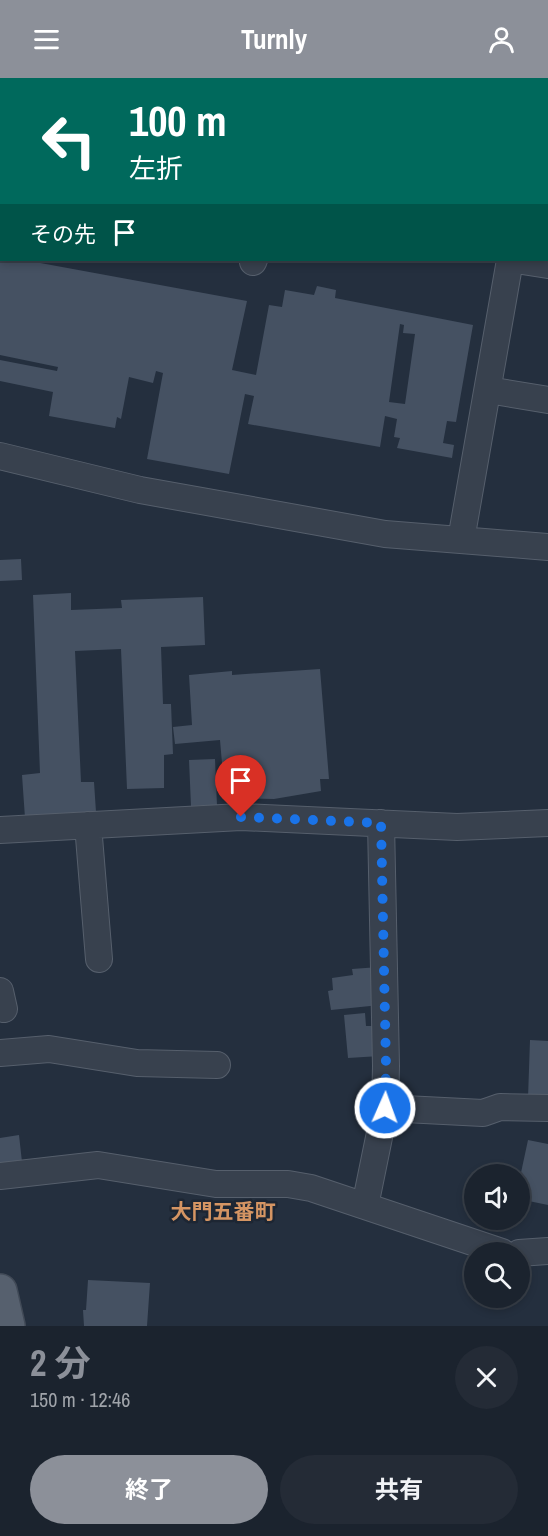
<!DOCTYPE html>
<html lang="ja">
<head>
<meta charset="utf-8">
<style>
	:root { --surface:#1b232e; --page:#242b36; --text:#f1f3f6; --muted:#a0a4aa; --line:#39404a; --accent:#8c9099 }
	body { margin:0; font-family:"Archivo Narrow","Noto Sans JP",sans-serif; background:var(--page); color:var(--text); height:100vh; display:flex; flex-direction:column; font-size:22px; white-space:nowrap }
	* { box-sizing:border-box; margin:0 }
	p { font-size:20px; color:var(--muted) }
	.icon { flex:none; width:33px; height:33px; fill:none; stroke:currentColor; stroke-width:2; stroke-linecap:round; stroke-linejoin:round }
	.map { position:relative; height:1248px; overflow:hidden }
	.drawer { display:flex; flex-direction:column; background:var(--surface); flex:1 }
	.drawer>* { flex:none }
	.top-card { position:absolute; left:0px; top:0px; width:549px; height:183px; box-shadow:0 3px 9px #0003,0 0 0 2px var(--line); background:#00695c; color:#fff; overflow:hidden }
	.controls { position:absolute; left:464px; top:1086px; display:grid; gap:12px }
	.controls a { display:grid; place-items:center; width:66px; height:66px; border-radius:50%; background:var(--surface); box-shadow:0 3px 9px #0003,0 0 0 2px var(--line); font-size:30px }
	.pin { position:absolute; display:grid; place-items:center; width:51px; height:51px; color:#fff; margin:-62px -26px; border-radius:50% 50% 50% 0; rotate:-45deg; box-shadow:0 0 6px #0007 }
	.pin .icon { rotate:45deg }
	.me { position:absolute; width:66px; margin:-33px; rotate:2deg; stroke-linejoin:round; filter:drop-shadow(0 0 4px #0008) }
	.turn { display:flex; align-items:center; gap:21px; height:126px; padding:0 30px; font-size:27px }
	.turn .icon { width:78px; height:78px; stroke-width:2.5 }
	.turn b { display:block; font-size:42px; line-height:51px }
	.then { display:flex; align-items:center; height:57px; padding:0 30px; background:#0003; gap:12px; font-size:22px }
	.round { display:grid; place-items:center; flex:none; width:63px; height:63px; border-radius:32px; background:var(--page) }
	.head { display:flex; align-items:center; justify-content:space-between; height:102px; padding:0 30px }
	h1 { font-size:36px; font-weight:700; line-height:45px; color:var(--accent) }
	.cta { display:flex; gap:12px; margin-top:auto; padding:12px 30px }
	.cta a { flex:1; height:69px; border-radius:36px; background:var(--accent); color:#fff; font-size:24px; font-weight:700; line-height:69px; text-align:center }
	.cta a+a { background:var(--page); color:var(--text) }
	header { display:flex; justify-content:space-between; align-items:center; height:78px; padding:0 30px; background:var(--accent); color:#fff; font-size:27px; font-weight:700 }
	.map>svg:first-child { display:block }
</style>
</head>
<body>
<header><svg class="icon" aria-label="menu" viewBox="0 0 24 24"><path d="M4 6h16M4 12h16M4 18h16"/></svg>Turnly<svg class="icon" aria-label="person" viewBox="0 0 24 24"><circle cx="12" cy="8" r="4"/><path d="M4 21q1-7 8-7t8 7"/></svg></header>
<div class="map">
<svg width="548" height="1248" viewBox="0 0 548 1248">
	<rect width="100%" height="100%" fill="#242f3e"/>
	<!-- building -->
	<path fill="#455162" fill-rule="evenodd" d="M0 182H24L247 223 232 292 256 297 269 227 282 229 285 212 314 217 317 208 336 212 335 220 473 247 456 344 447 343 443 365 454 367 452 380 397 370 400 360 394 359 397 341 385 338 380 369 248 346 254 318 245 316 229 396 147 381 163 295 156 293 153 305 129 299 121 341 117 339 115 350 49 338 53 314 0 303V282L57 293 58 289 0 277ZM400 246 404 247 403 255 415 256 405 326 389 324Z
		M21 481 22 502 0 503V482Z
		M71 515V532L122 530 121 522 203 519 205 567 161 569 163 626H171L173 676 164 677V710L127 711 121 571 75 573 81 704H94L96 734 25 740 22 697 40 695 33 517Z
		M320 591 329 701H320L321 713 274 721 230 720 228 707 224 708 220 662 175 666 173 649 192 647 189 597 232 593V597Z
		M215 681 217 727 191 728 189 682Z
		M379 889 380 927 331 932 328 913 333 912 332 900 353 897 352 891Z
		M365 935 366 948H380V978L348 980 344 937Z
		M530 962 548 963V1020H528Z
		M19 1057 22 1084 0 1087V1060Z
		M528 1062 548 1066V1127L519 1121V1104Z
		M88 1202 150 1205 147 1248H84L83 1232H86Z"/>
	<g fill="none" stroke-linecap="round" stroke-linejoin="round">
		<defs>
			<path id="minor" d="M232 0 241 2
				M18 2V0
				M542 2V0
				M0 81H2
				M516 182 548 187
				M253 184 254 182
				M488 312 548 322
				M0 378 140 412 385 456 548 469
				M461 462 510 182
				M88 747 99 881
				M0 752 241 739 457 749 548 745
				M0 913 4 931
				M0 975 49 971 137 985 217 987
				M385 1030 483 1035 500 1029 548 1030
				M0 1098 98 1087 216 1106H288L311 1110 502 1174
				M365 1128 385 1030 386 988 381 745
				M519 1175 548 1173"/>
			<path id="major" d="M0 1213 8 1248"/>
		</defs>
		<!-- minor casing -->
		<use href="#minor" stroke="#565f6c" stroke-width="28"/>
		<!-- major casing -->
		<use href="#major" stroke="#414a57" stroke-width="36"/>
		<!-- minor -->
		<use href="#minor" stroke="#38414e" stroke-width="26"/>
		<!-- major -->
		<use href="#major" stroke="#56606e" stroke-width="33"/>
	</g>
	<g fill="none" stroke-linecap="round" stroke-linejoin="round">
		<!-- route -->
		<path stroke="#1a73e8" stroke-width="10" stroke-dasharray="0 18" d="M241 739 381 745 386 988 385 1030"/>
	</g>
	<g text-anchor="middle" stroke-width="5" stroke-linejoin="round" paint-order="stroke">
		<!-- quarter labels -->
		<g font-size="21" font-weight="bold" fill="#d59563" stroke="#1d2633">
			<text x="223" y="1141">大門五番町</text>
		</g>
	</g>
</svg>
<div class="controls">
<a><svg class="icon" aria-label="sound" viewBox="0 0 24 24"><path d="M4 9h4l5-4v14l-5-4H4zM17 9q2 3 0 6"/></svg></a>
<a><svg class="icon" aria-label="search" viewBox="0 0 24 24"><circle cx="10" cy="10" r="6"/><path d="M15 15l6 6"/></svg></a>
</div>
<div class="pin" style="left:241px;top:739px;background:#d93025"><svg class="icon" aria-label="arrive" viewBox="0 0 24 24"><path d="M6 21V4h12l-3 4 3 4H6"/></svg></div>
<svg class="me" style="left:385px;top:1030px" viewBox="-20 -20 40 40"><circle r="17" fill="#1a73e8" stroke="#fff" stroke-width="3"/><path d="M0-11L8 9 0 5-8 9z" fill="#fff"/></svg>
<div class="top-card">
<div class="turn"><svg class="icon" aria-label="left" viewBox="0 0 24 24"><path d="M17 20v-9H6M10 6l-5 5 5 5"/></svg><div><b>100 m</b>左折</div></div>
<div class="then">その先<svg class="icon" aria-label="arrive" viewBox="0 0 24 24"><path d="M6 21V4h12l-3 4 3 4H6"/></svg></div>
</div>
</div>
<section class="drawer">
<div class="head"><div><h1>2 分</h1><p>150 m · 12:46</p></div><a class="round"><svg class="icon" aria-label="close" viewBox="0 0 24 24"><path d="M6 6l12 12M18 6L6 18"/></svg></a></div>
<div class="cta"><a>終了</a><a>共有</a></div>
</section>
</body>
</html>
